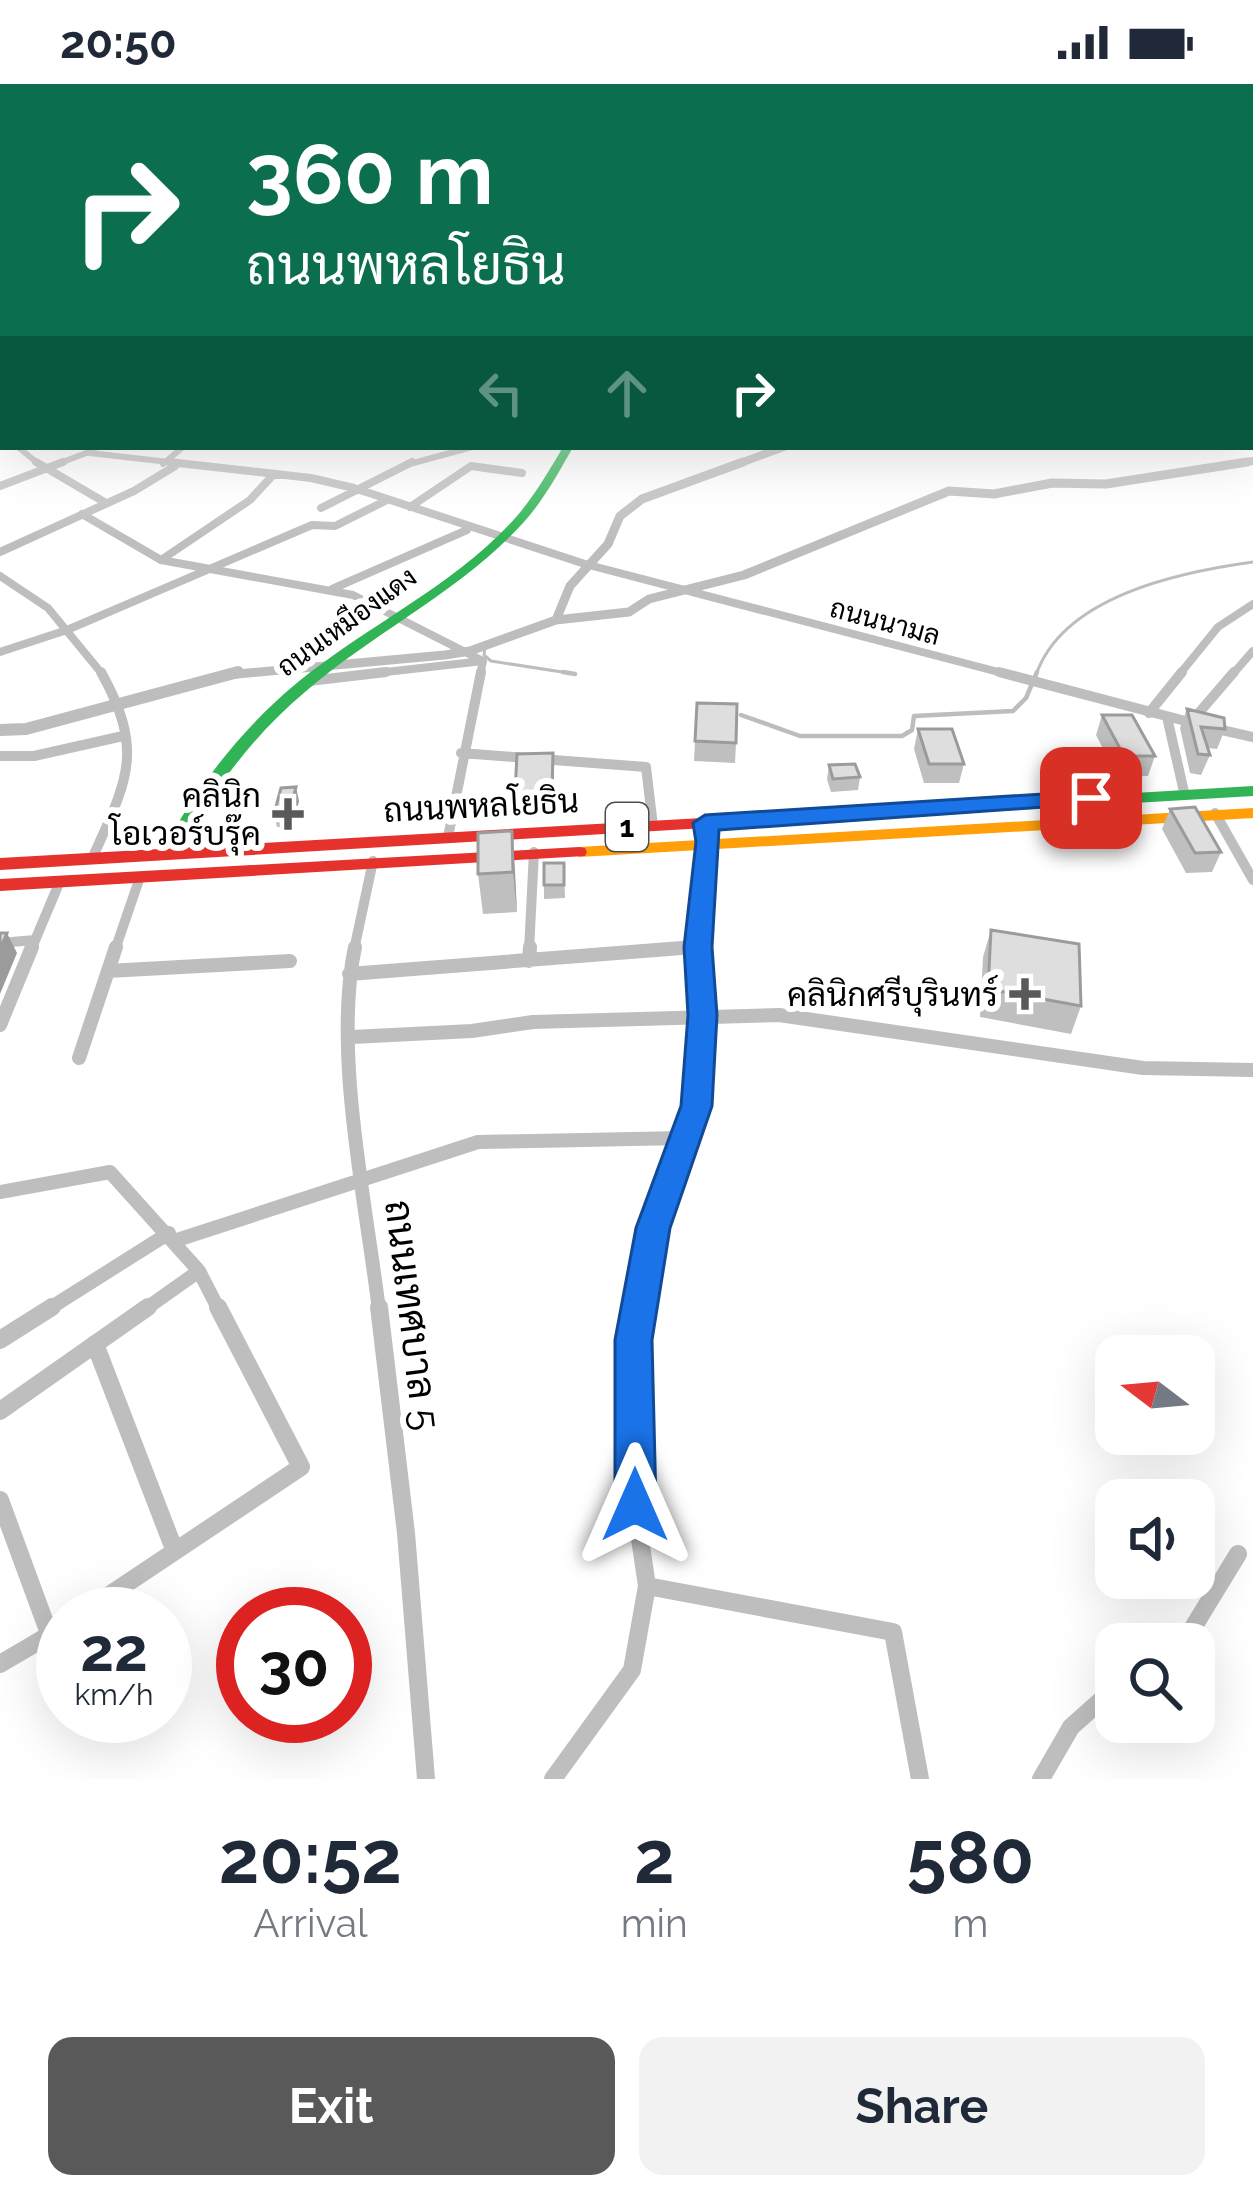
<!DOCTYPE html>
<html lang="en">
<head>
<meta charset="utf-8">
<style>
	:root { --surface:#fff; --page:#f2f2f3; --text:#1f2937; --muted:#747a83; --accent:#595959 }
	body { margin:0; font-family:Raleway,Sarabun,sans-serif; background:var(--page); color:var(--text); height:100vh; display:flex; flex-direction:column; font-size:45px; white-space:nowrap }
	* { box-sizing:border-box; margin:0 }
	p { font-size:39px; color:var(--muted) }
	.icon { flex:none; width:66px; height:66px; fill:none; stroke:currentColor; stroke-width:2; stroke-linecap:round; stroke-linejoin:round }
	.map { position:relative; height:1695px; overflow:hidden }
	.drawer { display:flex; flex-direction:column; background:var(--surface); flex:1 }
	.drawer>* { flex:none }
	.guide { position:absolute; left:0px; top:0px; width:1254px; height:366px; box-shadow:0 12px 48px #0002; background:#0b6e4f; color:#fff; overflow:hidden }
	.needle { width:78px; rotate:286deg }
	.tools { position:absolute; left:1095px; top:1251px; display:grid; gap:24px }
	.tools a { display:grid; place-items:center; width:120px; height:120px; border-radius:24px; background:var(--surface); box-shadow:0 12px 48px #0002; font-size:60px }
	.speed { position:absolute; left:36px; top:1503px; display:flex; gap:24px; font-size:60px; font-weight:700; text-align:center }
	.speed>* { display:grid; place-content:center; width:156px; height:156px; border-radius:50%; background:var(--surface); box-shadow:0 12px 48px #0002; line-height:1 }
	.speed small { font-size:30px; font-weight:400 }
	.speed .limit { border:18px solid #d22; background:#fff; color:#111 }
	.pin { position:absolute; display:grid; place-items:center; width:102px; height:102px; color:#fff; margin:-51px; border-radius:24px; box-shadow:0 6px 18px #0006 }
	.me { position:absolute; width:132px; margin:-66px; rotate:0deg; stroke-linejoin:round; filter:drop-shadow(0 0 9px #0008) }
	.turn { display:flex; align-items:center; gap:42px; height:252px; padding:0 48px; font-size:54px }
	.turn .icon { width:156px; height:156px; stroke-width:2.5 }
	.turn b { display:block; font-size:84px; line-height:102px }
	.lanes { display:flex; align-items:center; height:114px; padding:0 48px; background:#0003; justify-content:center; gap:60px; direction:ltr }
	.lanes .off { opacity:.35 }
	.eta { display:flex; justify-content:space-evenly; align-items:center; height:204px; text-align:center }
	.eta b { font-size:72px; font-weight:700; line-height:84px }
	.action { display:flex; gap:24px; margin-top:auto; padding:24px 48px }
	.action a { flex:1; height:138px; border-radius:24px; background:var(--accent); color:#fff; font-size:48px; font-weight:700; line-height:138px; text-align:center }
	.action a+a { background:var(--page); color:var(--text) }
	.status { display:flex; justify-content:space-between; align-items:center; height:84px; padding:0 60px; background:var(--surface); direction:ltr }
	.status svg { height:33px; fill:currentColor }
	.map>svg:first-child { display:block }
</style>
</head>
<body>
<div class="status"><b>20:50</b><svg viewBox="0 0 49 12"><path d="M0 12V9h3v3zM5 12V6h3v6zM10 12V3h3v9zM15 12V0h3v12zM26 1h20v11H26zM47 4h2v5h-2z"/></svg></div>
<div class="map">
<svg width="1253" height="1695" viewBox="0 0 1253 1695">
	<rect width="100%" height="100%" fill="#fff"/>
	<g fill="none" stroke-linecap="round" stroke-linejoin="round">
		<!-- stream-far1 -->
		<path stroke="#bdbdbd" stroke-width="3" d="M485 563 484 571 491 577 575 590
			M1036 591C1063 512 1180 488 1253 478"/>
		<!-- stream -->
		<path stroke="#bdbdbd" stroke-width="4.5" d="M563 588 575 590
			M741 631 800 652H902L912 646 914 632 1013 627 1026 614 1037 588"/>
		<!-- canal-far2 -->
		<path stroke="#bdbdbd" stroke-width="8" d="M735 381 784 363
			M1228 381 1253 377"/>
		<!-- canal-far1 -->
		<path stroke="#bdbdbd" stroke-width="9" d="M556 536 570 502 608 460 620 432 642 415 743 378
			M227 591 445 571 470 567 556 536 629 528 649 515 744 491 949 407 994 410 1052 399 1106 400 1247 378"/>
		<!-- canal -->
		<path stroke="#bdbdbd" stroke-width="12" d="M0 646 26 645 238 588"/>
		<!-- street-far4 -->
		<path stroke="#bebebe" stroke-width="6" d="M18 363 40 381
			M90 369 195 381
			M163 380 183 363
			M55 381 94 366
			M406 381 472 363"/>
		<!-- street-far3 -->
		<path stroke="#bebebe" stroke-width="8" d="M36 378 106 419
			M169 378 311 394 354 404 585 480 1010 591
			M0 402 63 378
			M410 423 471 382 522 389
			M321 424 412 378
			M82 430 161 476 353 511 483 577 480 591
			M0 468 134 407 175 382
			M161 476 250 416 274 390
			M0 492 48 524 103 591
			M332 505 467 446
			M0 568 67 546 312 441 335 442 387 416
			M359 591 483 577
			M1179 591 1218 543 1253 520
			M1232 591 1253 567"/>
		<!-- street-far2 -->
		<path stroke="#bebebe" stroke-width="10" d="M999 588 1193 639
			M309 597 386 588
			M1149 629 1182 588
			M1167 633 1184 708
			M1191 638 1234 588
			M1213 644 1253 653
			M461 669 646 683 653 742
			M0 672H34L123 652
			M1215 729 1253 796
			M448 753 481 588
			M92 775C126 698 146 669 101 588
			M0 859 35 856
			M31 866 60 797
			M115 866 140 793
			M354 866 373 777
			M529 866 534 768
			M656 866 698 863
			M698 866 709 758"/>
		<!-- street-far1 -->
		<path stroke="#bebebe" stroke-width="14" d="M355 863C333 967 366 1119 379 1226
			M529 877 530 863
			M108 887 290 877
			M349 890 695 863
			M0 941 32 863
			M352 953 472 947 533 938 779 931 1143 984 1253 986
			M79 974 116 863
			M0 1108 110 1088 199 1187 219 1226
			M174 1157 478 1058 683 1054
			M47 1226 169 1149
			M144 1226 199 1187
			M639 1226 653 1144 697 1022 702 931 698 863"/>
		<!-- street -->
		<path stroke="#bebebe" stroke-width="18" d="M379 1223 406 1449 426 1695
			M0 1256 52 1223
			M95 1260 174 1465
			M0 1327 148 1223
			M0 1416 50 1552
			M647 1502 893 1548 920 1695
			M81 1530 301 1383 218 1223
			M1183 1560 1238 1470
			M0 1580 63 1543
			M553 1695 632 1586 647 1502 635 1421 634 1256 640 1223
			M1041 1695 1071 1643 1116 1603"/>
		<!-- fast -->
		<path fill="#30b455" fill-rule="evenodd" d="M563 363H573C558 390 543 417 523 439 460 508 374 548 305 608 249 655 211 710 175 773H163L161 769C196 704 240 646 298 598 369 540 456 501 517 432 535 411 549 387 563 363Z
			M1253 702V712L984 728 976 723 984 718Z"/>
		<!-- slow -->
		<path fill="#ff9f0a" fill-rule="evenodd" d="M1253 724V734L579 773 571 768 579 763Z"/>
		<!-- jam -->
		<path fill="#e5322d" fill-rule="evenodd" d="M984 718 990 719 992 723 990 727 0 786V774Z
			M579 763 585 764 587 768 585 772 0 807V795Z"/>
	</g>
	<!-- wall -->
	<path fill="#bfbfbf" d="M697 619 736 659 735 679 694 677Z
		M1187 625 1225 645 1217 665 1208 664 1210 671 1201 691 1190 689 1180 644Z
		M1102 631 1155 672 1148 692H1117L1096 651Z
		M918 645 964 680 959 699H924L914 665Z
		M829 681 860 693 858 706 831 708 827 695Z
		M554 689 553 728 516 729 515 709Z
		M299 717 292 743H277L274 730Z
		M1170 725 1221 768 1212 788 1186 789 1162 745Z
		M512 747 517 828 483 830 478 790Z
		M544 779H564L565 814 544 815Z
		M991 846 1081 922 1071 950 980 933 983 873Z"/>
	<!-- shaded-wall -->
	<path fill="#9b9b9b" d="M296 703 299 717 292 743 289 729Z
		M512 747 515 787 517 828 513 788Z
		M7 849 17 869 0 910V865Z"/>
	<!-- building -->
	<path fill="#dedede" stroke="#9b9b9b" stroke-width="3" d="M697 619 737 620 736 659 695 657Z
		M1187 625 1224 634 1225 645 1201 643 1210 671 1198 670Z
		M1102 631H1132L1155 672H1124Z
		M918 645H952L964 680H929Z
		M553 669 552 708 515 709 517 670Z
		M855 680 860 693 833 695 829 681Z
		M296 703 289 729 274 730 281 704Z
		M1195 723 1221 768 1195 769 1170 725Z
		M512 747 513 788 478 790V749Z
		M544 779H564V801H544Z
		M991 846 1079 860 1081 922 988 905Z
		M0 849H7L0 865Z"/>
	<!-- sky -->
	<linearGradient id="sky" x2="0" y2="1"><stop stop-color="#97b8d7"/><stop offset="0.48" stop-color="#fff"/><stop offset="1" stop-color="#fff" stop-opacity="0"/></linearGradient>
	<rect width="1253" height="456" fill="url(#sky)"/>
	<!-- route -->
	<path fill="#1a73e8" stroke="#114b97" stroke-width="3" d="M1091 707 1103 714 1099 719 719 746 712 863 717 931 712 1022 670 1144 652 1256 656 1421 650 1436 635 1442 621 1436 615 1421V1256L636 1144 681 1022 688 931 684 863 696 758 693 739 705 731Z"/>
	<!-- markers -->
	<g fill="#595959" stroke="#fff" stroke-width="4.5">
		<path d="M282 712h12v12h12v12h-12v12h-12v-12h-12v-12h12z"/>
		<path d="M1019 892h12v12h12v12h-12v12h-12v-12h-12v-12h12z"/>
	</g>
	<g text-anchor="middle" stroke-width="12" stroke-linejoin="round" paint-order="stroke">
		<!-- far-street labels -->
		<g font-size="27" fill="#000" stroke="#fff">
			<text transform="translate(347 538) rotate(-36)" y="9">ถนนเหมืองแดง</text>
			<text transform="translate(885 538) rotate(15)" y="9">ถนนนามล</text>
		</g>
		<!-- shield labels -->
		<rect fill="#fff" stroke="#4c4c4c" stroke-width="3" x="606" y="719" width="42" height="48" rx="9"/>
		<g font-size="30" font-weight="bold" fill="#000">
			<text x="627" y="753">1</text>
		</g>
		<!-- poi labels -->
		<g font-size="33" fill="#000" stroke="#fff" text-anchor="end">
			<text x="261" y="723">คลินิก<tspan x="261" dy="38">โอเวอร์บรุ๊ค</tspan></text>
			<text x="998" y="922">คลินิกศรีบุรินทร์</text>
		</g>
		<!-- street labels -->
		<g font-size="33" fill="#000" stroke="#fff">
			<text transform="translate(481 721) rotate(-3)" y="12">ถนนพหลโยธิน</text>
		</g>
		<!-- near-street labels -->
		<g font-size="39" fill="#000" stroke="#fff">
			<text transform="translate(413 1231) rotate(83)" y="14">ถนนเทศบาล 5</text>
		</g>
	</g>
</svg>
<div class="tools">
<a><svg class="needle" viewBox="-14 -14 28 28"><path d="M0-13l5 13h-10z" fill="#e53935"/><path d="M0 13l5-13h-10z" fill="#747a83"/></svg></a>
<a><svg class="icon" aria-label="sound" viewBox="0 0 24 24"><path d="M4 9h4l5-4v14l-5-4H4zM17 9q2 3 0 6"/></svg></a>
<a><svg class="icon" aria-label="search" viewBox="0 0 24 24"><circle cx="10" cy="10" r="6"/><path d="M15 15l6 6"/></svg></a>
</div>
<div class="speed"><div>22<small>km/h</small></div><div class="limit">30</div></div>
<div class="pin" style="left:1091px;top:714px;background:#d93025"><svg class="icon" aria-label="arrive" viewBox="0 0 24 24"><path d="M6 21V4h12l-3 4 3 4H6"/></svg></div>
<svg class="me" style="left:635px;top:1421px" viewBox="-20 -20 40 40"><path d="M0-17L14 15 0 8-14 15z" fill="#1a73e8" stroke="#fff" stroke-width="4"/></svg>
<div class="guide">
<div class="turn"><svg class="icon" aria-label="right" viewBox="0 0 24 24"><path d="M7 20v-9h11M14 6l5 5-5 5"/></svg><div><b>360 m</b>ถนนพหลโยธิน</div></div>
<div class="lanes"><svg class="icon off" aria-label="left" viewBox="0 0 24 24"><path d="M17 20v-9H6M10 6l-5 5 5 5"/></svg><svg class="icon off" aria-label="ahead" viewBox="0 0 24 24"><path d="M12 20V5M6 11l6-6 6 6"/></svg><svg class="icon" aria-label="right" viewBox="0 0 24 24"><path d="M7 20v-9h11M14 6l5 5-5 5"/></svg></div>
</div>
</div>
<section class="drawer">
<div class="eta">
<div><b>20:52</b><p>Arrival</p></div>
<div><b>2</b><p>min</p></div>
<div><b>580</b><p>m</p></div>
</div>
<div class="action"><a>Exit</a><a>Share</a></div>
</section>
</body>
</html>
